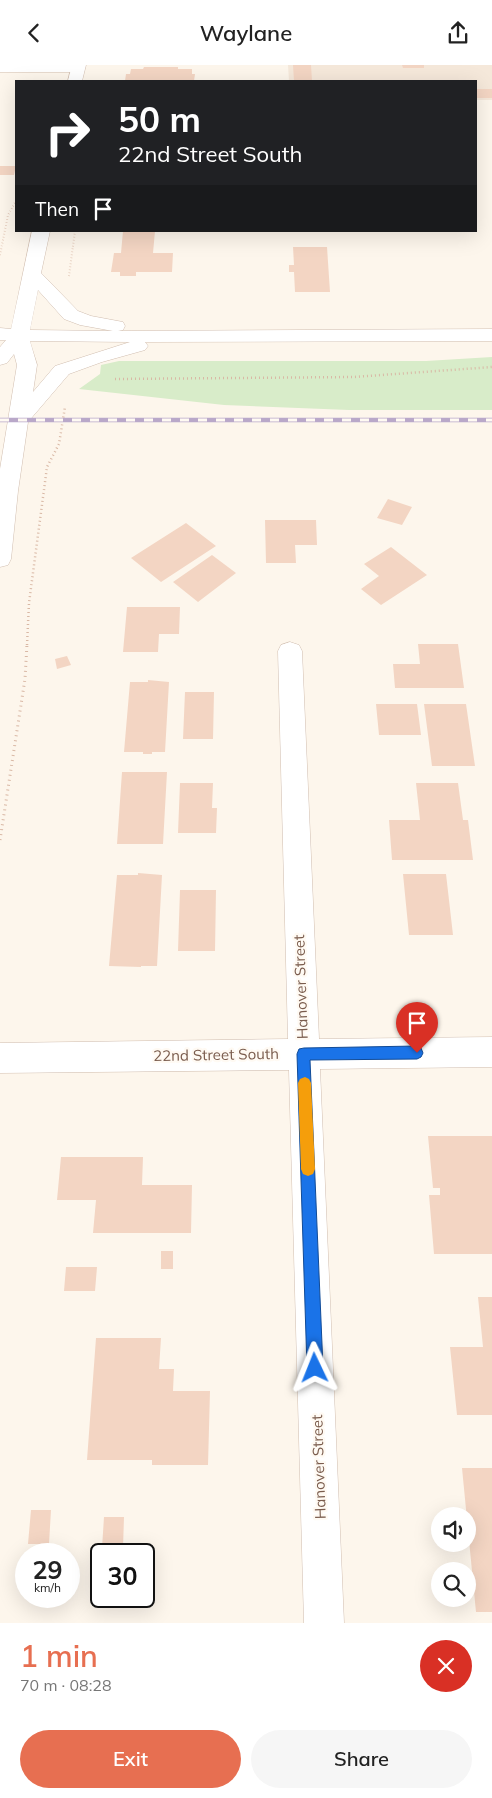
<!DOCTYPE html>
<html lang="en">
<head>
<meta charset="utf-8">
<style>
	:root { --surface:#fff; --page:#f6f6f6; --text:#222; --muted:#767676; --accent:#e76f51 }
	body { margin:0; font-family:Mulish,sans-serif; background:var(--page); color:var(--text); height:100vh; display:flex; flex-direction:column; font-size:19px; white-space:nowrap }
	* { box-sizing:border-box; margin:0 }
	p { font-size:16px; color:var(--muted) }
	.icon { flex:none; width:28px; height:28px; fill:none; stroke:currentColor; stroke-width:2; stroke-linecap:round; stroke-linejoin:round }
	.map { position:relative; height:1558px; overflow:hidden }
	.drawer { display:flex; flex-direction:column; background:var(--surface); flex:1 }
	.drawer>* { flex:none }
	.top-card { position:absolute; left:15px; top:15px; width:462px; height:152px; border-radius:0px; box-shadow:0 5px 20px #0002; background:#202124; color:#fff; overflow:hidden }
	.fabs { position:absolute; left:431px; top:1442px; display:grid; gap:10px }
	.fabs a { display:grid; place-items:center; width:45px; height:45px; border-radius:50%; background:var(--surface); box-shadow:0 5px 20px #0002; font-size:25px }
	.speed { position:absolute; left:15px; top:1478px; display:flex; gap:10px; font-size:25px; font-weight:700; text-align:center }
	.speed>* { display:grid; place-content:center; width:65px; height:65px; border-radius:50%; background:var(--surface); box-shadow:0 5px 20px #0002; line-height:1 }
	.speed small { font-size:12px; font-weight:400 }
	.speed .limit { border:2px solid #111; border-radius:8px; background:#fff; color:#111 }
	.pin { position:absolute; display:grid; place-items:center; width:42px; height:42px; color:#fff; margin:-51px -21px; border-radius:50% 50% 50% 0; rotate:-45deg; box-shadow:0 0 5px #0007 }
	.pin .icon { rotate:45deg }
	.me { position:absolute; width:55px; margin:-28px; rotate:358deg; stroke-linejoin:round; filter:drop-shadow(0 0 4px #0008) }
	.turn { display:flex; align-items:center; gap:18px; height:105px; padding:0 20px; font-size:22px }
	.turn .icon { width:65px; height:65px; stroke-width:2.5 }
	.turn b { display:block; font-size:35px; line-height:42px }
	.then { display:flex; align-items:center; height:48px; padding:0 20px; background:#0003; gap:10px; font-size:19px }
	.round { display:grid; place-items:center; flex:none; width:52px; height:52px; border-radius:26px; background:var(--page) }
	.head { display:flex; align-items:center; justify-content:space-between; height:85px; padding:0 20px }
	h1 { font-size:30px; font-weight:600; line-height:38px; color:var(--accent) }
	.button { display:flex; gap:10px; margin-top:auto; padding:10px 20px }
	.button a { flex:1; height:58px; border-radius:30px; background:var(--accent); color:#fff; font-size:20px; font-weight:600; line-height:58px; text-align:center }
	.button a+a { background:var(--page); color:var(--text) }
	header { display:flex; justify-content:space-between; align-items:center; height:65px; padding:0 20px; background:var(--surface); font-size:22px; font-weight:600 }
	.map>svg:first-child { display:block }
</style>
</head>
<body>
<header><svg class="icon" aria-label="back" viewBox="0 0 24 24"><path d="M15 5l-7 7 7 7"/></svg>Waylane<svg class="icon" aria-label="share" viewBox="0 0 24 24"><path d="M12 15V3M7 8l5-5 5 5M5 13v7h14v-7"/></svg></header>
<div class="map">
<svg width="492" height="1558" viewBox="0 0 492 1558">
	<rect width="100%" height="100%" fill="#fdf6ec"/>
	<!-- residential -->
	<path fill="#f5e8da" d="M288 0H492V35H476V16H289Z"/>
	<!-- green -->
	<path fill="#d8ecc9" d="M492 292V345H349L224 340 79 324 100 309 101 300 119 296H426Z"/>
	<!-- building -->
	<path fill="#f3d5c3" d="M293 0H311L312 16H294Z
		M402 0H424V3H403Z
		M144 2H178V4H192V9H195L194 16H125L126 9H130L131 4H143Z
		M476 24H492V33H476Z
		M0 101H16L14 110H0Z
		M123 166H155L153 188H173L172 207H136V211H120V207H111L114 188H121Z
		M293 182H327L330 227H295L294 207H289V200H294Z
		M388 434 412 442 402 460 377 453Z
		M265 455H316L317 480H295L296 498H266Z
		M186 458 216 481 161 517 131 493Z
		M391 482 427 510 381 540 361 524 379 511 364 499Z
		M212 490 236 508 198 537 173 517Z
		M127 542H180L179 569H159L158 587H123Z
		M418 579H458L464 623H395L393 599H420Z
		M67 591 71 600 57 604 55 594Z
		M148 615 169 617 165 687H152V689H143V687H124L130 617H148Z
		M185 627H214L213 674H183Z
		M376 639H417L421 670H379Z
		M424 639H466L475 701H432Z
		M122 707H167L163 779H117Z
		M180 718H213L212 743H217L216 768H178Z
		M416 718H458L463 755H468L473 795H392L389 755H420Z
		M138 808 162 810 157 901H141V902L109 901 117 810H138Z
		M403 809H446L453 870H409Z
		M180 825H216L215 886H178Z
		M428 1071H492V1189H434L429 1130H440V1123H433Z
		M61 1092H143L142 1120H192L191 1168H93L96 1135H57Z
		M161 1186H173V1204H161Z
		M66 1202H97L95 1226H64Z
		M478 1232H492V1350H457L450 1282H483Z
		M96 1273H161L159 1304H174L173 1326H210L208 1400H152V1395H87Z
		M462 1403H492V1547H476Z
		M31 1445H51L49 1479H28Z
		M104 1452H124L123 1483H102Z"/>
	<g fill="none" stroke-linecap="round" stroke-linejoin="round">
		<defs>
			<path id="minor" d="M0 0H83L85 3 83 6 78 7H0Z
				M290 577 299 580 302 586 319 974 492 972V1002L320 1004 344 1558H304L289 1005 0 1008V978L288 974 278 586 281 580Z"/>
			<path id="tertiary" d="M72 0H86L82 16H68Z
				M32 166H50L41 208 78 246 91 251 123 257 125 261 123 265 118 266 492 264V276L145 277 148 281 145 285 102 297 69 309 28 357 18 426 11 494 8 500 0 502V404L17 300 14 289 7 298 0 300V282L6 275H0V263L11 264ZM38 225 64 254 80 260 113 266 30 265ZM30 276 130 277 55 301 33 327 37 300Z"/>
		</defs>
		<!-- minor casing -->
		<use href="#minor" stroke="#d1beb0" stroke-width="1"/>
		<!-- tertiary casing -->
		<use href="#tertiary" stroke="#d1beb0" stroke-width="1"/>
		<!-- path-far2 -->
		<path stroke="#d9b8a5" stroke-width="2" stroke-dasharray="0.5 2.5" stroke-linecap="butt" d="M0 190 8 150 16 136
			M69 211 75 166"/>
		<!-- path-far1 -->
		<path stroke="#d9b8a5" stroke-width="2.5" stroke-dasharray="1 3" stroke-linecap="butt" d="M115 314 354 312 492 302
			M27 580 29 538 47 402 59 379 65 342"/>
		<!-- path -->
		<path stroke="#d9b8a5" stroke-width="3" stroke-dasharray="1 4" stroke-linecap="butt" d="M0 775 25 614 27 579"/>
		<!-- minor -->
		<use href="#minor" fill="#fff" fill-rule="evenodd"/>
		<!-- tertiary -->
		<use href="#tertiary" fill="#fff" fill-rule="evenodd"/>
		<defs>
			<path id="rail" d="M0 355H492"/>
		</defs>
		<!-- rail casing -->
		<use href="#rail" stroke="#b9a8c9" stroke-width="4.5"/>
		<!-- rail -->
		<use href="#rail" stroke="#fffaf3" stroke-width="3" stroke-dasharray="9" stroke-linecap="butt"/>
	</g>
	<!-- route -->
	<path fill="#1a73e8" stroke="#114b97" d="M417 981 421 983 423 988 421 992 417 994 310 995 323 1303 320 1308 315 1310 310 1308 307 1303 297 989 299 984 304 983Z"/>
	<!-- slow -->
	<path fill="#f59e0b" d="M305 1012 309 1014 311 1018 315 1104 313 1109 308 1111 303 1109 301 1104 298 1018 300 1014Z"/>
	<g text-anchor="middle" stroke-width="4.5" stroke-linejoin="round" paint-order="stroke">
		<!-- street labels -->
		<g font-size="15" fill="#7a5c4d" stroke="#fffaf3">
			<text transform="translate(301 922) rotate(-92)" y="5">Hanover Street</text>
			<text transform="translate(216 990) rotate(-1)" y="5">22nd Street South</text>
			<text transform="translate(319 1402) rotate(-92)" y="5">Hanover Street</text>
		</g>
	</g>
</svg>
<div class="fabs">
<a><svg class="icon" aria-label="sound" viewBox="0 0 24 24"><path d="M4 9h4l5-4v14l-5-4H4zM17 9q2 3 0 6"/></svg></a>
<a><svg class="icon" aria-label="search" viewBox="0 0 24 24"><circle cx="10" cy="10" r="6"/><path d="M15 15l6 6"/></svg></a>
</div>
<div class="speed"><div>29<small>km/h</small></div><div class="limit">30</div></div>
<div class="pin" style="left:417px;top:988px;background:#d93025"><svg class="icon" aria-label="arrive" viewBox="0 0 24 24"><path d="M6 21V4h12l-3 4 3 4H6"/></svg></div>
<svg class="me" style="left:315px;top:1303px" viewBox="-20 -20 40 40"><path d="M0-17L14 15 0 8-14 15z" fill="#1a73e8" stroke="#fff" stroke-width="4"/></svg>
<div class="top-card">
<div class="turn"><svg class="icon" aria-label="right" viewBox="0 0 24 24"><path d="M7 20v-9h11M14 6l5 5-5 5"/></svg><div><b>50 m</b>22nd Street South</div></div>
<div class="then">Then<svg class="icon" aria-label="arrive" viewBox="0 0 24 24"><path d="M6 21V4h12l-3 4 3 4H6"/></svg></div>
</div>
</div>
<section class="drawer">
<div class="head"><div><h1>1 min</h1><p>70 m · 08:28</p></div><a class="round" style="background:#d93025;color:#fff"><svg class="icon" aria-label="close" viewBox="0 0 24 24"><path d="M6 6l12 12M18 6L6 18"/></svg></a></div>
<div class="button"><a>Exit</a><a>Share</a></div>
</section>
</body>
</html>
